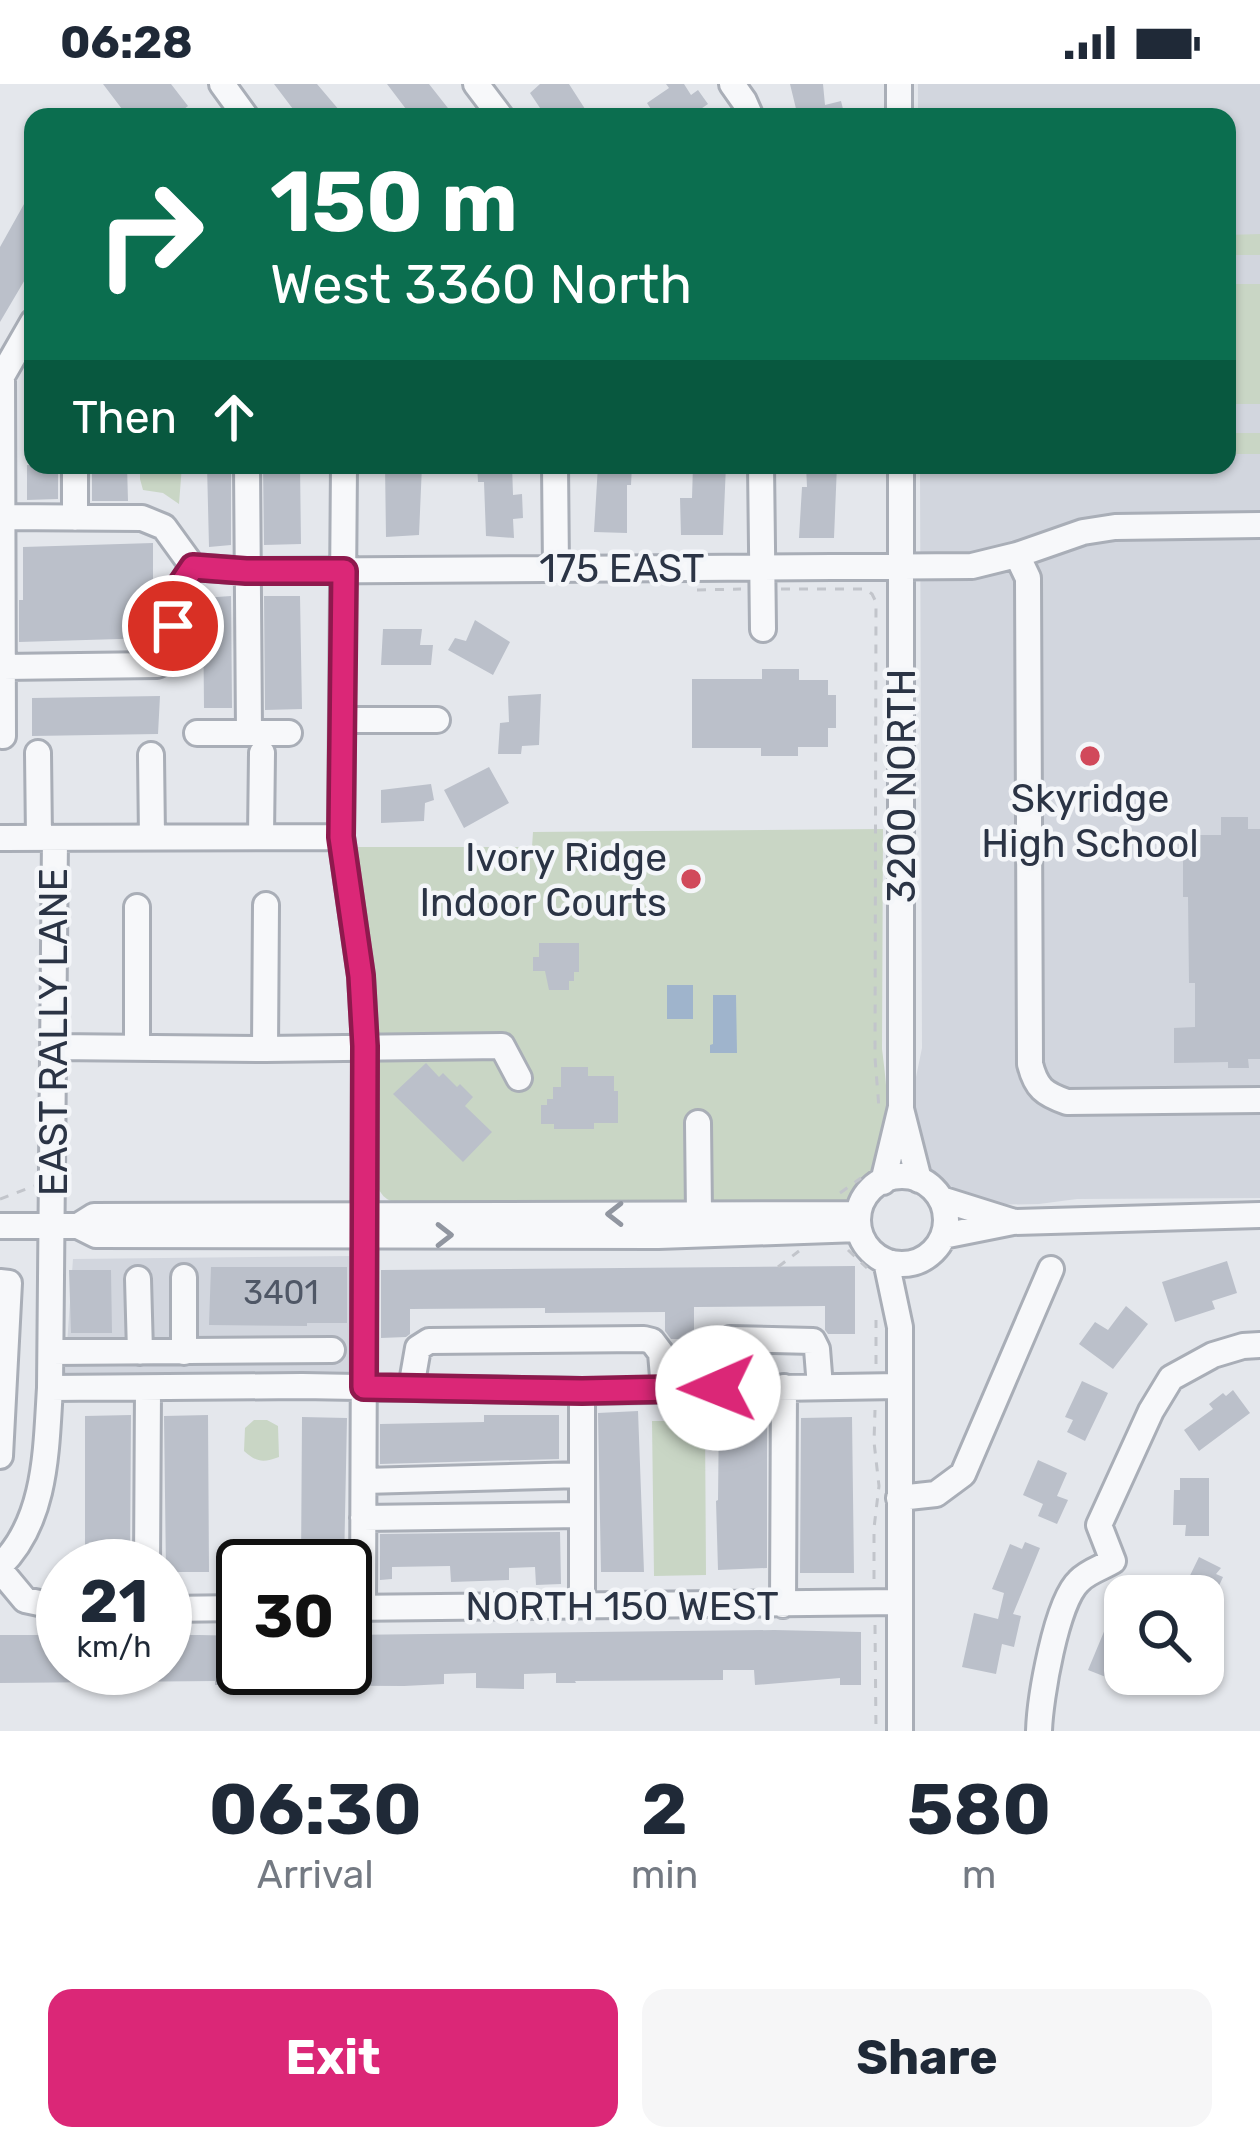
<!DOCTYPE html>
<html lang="en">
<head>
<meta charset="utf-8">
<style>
	:root { --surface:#fff; --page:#f6f6f7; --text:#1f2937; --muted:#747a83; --accent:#db2777 }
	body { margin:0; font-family:Rubik,sans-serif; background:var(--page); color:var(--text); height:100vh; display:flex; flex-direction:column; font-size:45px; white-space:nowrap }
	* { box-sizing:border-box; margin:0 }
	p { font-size:39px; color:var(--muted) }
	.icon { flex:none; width:66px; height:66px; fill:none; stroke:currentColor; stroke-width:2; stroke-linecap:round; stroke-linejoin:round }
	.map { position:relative; height:1647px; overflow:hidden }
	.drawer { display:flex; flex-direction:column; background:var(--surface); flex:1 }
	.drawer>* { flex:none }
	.top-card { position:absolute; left:24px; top:24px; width:1212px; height:366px; border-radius:24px; box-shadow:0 3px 9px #0004; background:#0b6e4f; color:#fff; overflow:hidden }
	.buttons { position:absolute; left:1104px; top:1491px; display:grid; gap:24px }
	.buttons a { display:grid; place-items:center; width:120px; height:120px; border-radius:24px; background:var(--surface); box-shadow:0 3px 9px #0004; font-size:60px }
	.speed { position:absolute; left:36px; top:1455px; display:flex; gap:24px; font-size:60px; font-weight:700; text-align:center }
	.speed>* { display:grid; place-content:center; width:156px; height:156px; border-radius:50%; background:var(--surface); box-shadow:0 3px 9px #0004; line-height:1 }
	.speed small { font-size:30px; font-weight:400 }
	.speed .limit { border:6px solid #111; border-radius:18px; background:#fff; color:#111 }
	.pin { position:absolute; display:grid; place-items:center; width:102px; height:102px; color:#fff; margin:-51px; border:6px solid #fff; border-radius:50%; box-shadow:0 3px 12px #0007 }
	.me { position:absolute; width:132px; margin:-66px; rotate:269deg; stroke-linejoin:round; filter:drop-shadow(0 0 9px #0008) }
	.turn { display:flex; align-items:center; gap:42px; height:252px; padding:0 48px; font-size:54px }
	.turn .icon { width:156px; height:156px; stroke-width:2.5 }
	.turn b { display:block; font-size:84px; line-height:102px }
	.then { display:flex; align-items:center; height:114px; padding:0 48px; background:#0003; gap:24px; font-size:45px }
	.eta { display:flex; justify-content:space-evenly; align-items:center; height:204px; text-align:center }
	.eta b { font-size:72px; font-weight:700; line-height:84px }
	.primary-button { display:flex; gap:24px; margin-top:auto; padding:24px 48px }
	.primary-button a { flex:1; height:138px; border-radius:24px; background:var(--accent); color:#fff; font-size:48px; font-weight:700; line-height:138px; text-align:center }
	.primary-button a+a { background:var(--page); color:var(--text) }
	.status { display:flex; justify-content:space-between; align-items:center; height:84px; padding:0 60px; background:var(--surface); direction:ltr }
	.status svg { height:33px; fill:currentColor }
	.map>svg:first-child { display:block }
</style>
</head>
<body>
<div class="status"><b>06:28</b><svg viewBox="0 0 49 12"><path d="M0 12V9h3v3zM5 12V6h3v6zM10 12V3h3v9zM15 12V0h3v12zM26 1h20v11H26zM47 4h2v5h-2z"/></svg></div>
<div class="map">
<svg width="1260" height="1647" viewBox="0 0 1260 1647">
	<rect width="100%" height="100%" fill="#e4e7ec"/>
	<!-- built -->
	<path fill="#d2d6de" d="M918 0H1260V1114L1077 1115 1039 1120 980 1121 942 1106 924 1087 915 1064V998L922 964 920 381H1227V33H918Z
		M350 1172 349 1292 65 1289 73 1175Z"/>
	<!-- green -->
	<path fill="#c9d6c5" d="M1260 150V171H1227V151Z
		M1227 200H1260V320H1227Z
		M1227 349H1260V370H1227Z
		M140 381H182L179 420 163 409 143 406 140 395Z
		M883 745 882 965C889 1021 899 1093 837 1121L398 1119C385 1116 380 1111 376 1097 376 1026 379 954 374 883 371 843 360 804 357 763H532L533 748Z
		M254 1336H267L278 1342 279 1373C263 1379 256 1378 244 1367L245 1344Z
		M652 1337H705L706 1491 654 1492Z"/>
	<!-- water -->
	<path fill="#9fb4cc" d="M667 901H693V935H667Z
		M713 911H736L737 969H710V961L713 960Z"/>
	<!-- building -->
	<path fill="#bbc0ca" d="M103 0H171L188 22 174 33H128Z
		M274 0H317L345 33H299Z
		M387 0H429L455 33H412Z
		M540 0H569L587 28 580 33H546L530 9Z
		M666 0H684L691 11 698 6 708 20 689 33H656L647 19 669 4Z
		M790 0H823L825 21 841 17 845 33H798Z
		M33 104V182L0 238V163Z
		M27 381H58V415L27 416Z
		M92 381H127L128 417H92Z
		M207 381H231V461L209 463Z
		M263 381H300L301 460 264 461Z
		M385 381H422L419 451 386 453Z
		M477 381H512L513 411 522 410 523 434 513 435 514 454 486 452 484 398H478Z
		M598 381H632L631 401H627V449L594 448Z
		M693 381H726L723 451H681L680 414H692Z
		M806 381H837L834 454H799L802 403H807Z
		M153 459V502H150L153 554 19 558V516H23V463Z
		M231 512 232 624H204L203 514Z
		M264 512H300L302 625 265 626Z
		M475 536 510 558 493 591 448 566 455 554 466 557Z
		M383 545H422L420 561H433L431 581H381Z
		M762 585H799V596H828V611H836V644H828V663H798V672H761V664H692V595H762Z
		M541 610 539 661 522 662 521 670H498L500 639 509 638 508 612Z
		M160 612 158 650 32 652V614Z
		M489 683 509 719 464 744 444 706Z
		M431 700 434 716 425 719 424 737 381 739V706Z
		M1221 733H1248V745H1260V975H1248L1249 984H1228V978L1174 979V944L1195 943V899H1189L1188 813H1183V751H1221Z
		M539 859H579V888H574V897H569V906H549L545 887H533V873H539Z
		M426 979 439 993 443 989 457 1003 460 1000 473 1013 465 1022 492 1048 463 1078 393 1010Z
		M561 983H588V992H614V1007H618V1039H594V1045H554V1040H541V1021H547V1015H553V1003H561Z
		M1227 1177 1237 1209 1212 1217 1215 1225 1175 1238 1162 1198Z
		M855 1182V1250H828L825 1246V1222L694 1223V1255H671L665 1247V1228L545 1229V1224L410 1225V1250L406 1253 381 1254V1186Z
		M211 1183H347V1239H307V1242L209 1241Z
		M69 1186H111L112 1249H71Z
		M1126 1222 1148 1240 1113 1285 1079 1260 1095 1238 1108 1246Z
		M1082 1297 1108 1309 1085 1357 1067 1348 1073 1336 1065 1333Z
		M1233 1306 1250 1329 1199 1367 1184 1346 1213 1325 1209 1320 1223 1309 1226 1312Z
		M719 1326H767V1484L718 1486 716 1417 718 1416Z
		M638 1327 644 1488H601L598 1329Z
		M131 1331 130 1482H85V1332Z
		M208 1331 209 1488H166L164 1332Z
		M484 1331H559V1375L380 1380V1340L484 1338Z
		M302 1333 347 1334 344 1482H301Z
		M852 1333 854 1489H800L801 1334Z
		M1038 1376 1067 1389 1057 1412 1068 1416 1057 1440 1038 1432 1043 1420 1023 1411Z
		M1180 1394H1209V1452H1185L1186 1441H1173L1174 1406H1180Z
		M560 1448 561 1500 536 1501 535 1483 509 1484V1496L451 1498 450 1482 392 1483V1495L380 1496V1450Z
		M1025 1458 1040 1464 1013 1530 1021 1532 1014 1563 1002 1560 996 1590 962 1583 974 1529 998 1535 1004 1509 992 1505 1010 1460 1022 1465Z
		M1199 1473 1221 1484 1216 1490 1223 1493 1203 1537V1512H1180Z
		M1108 1538 1125 1544V1578L1116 1597 1088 1586Z
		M774 1546 861 1548V1601H840V1594L755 1601 754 1586H723V1596L575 1597 576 1599H556V1589L524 1590V1605L476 1604V1589L444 1590V1600L404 1602 215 1601V1597L0 1599V1551H63V1584H165V1551H200L243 1552V1584H345V1551Z"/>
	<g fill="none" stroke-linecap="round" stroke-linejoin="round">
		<defs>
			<path id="minor" d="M222 0 246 33
				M476 0 501 33
				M732 0 744 17 751 33
				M899 0V33
				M247 381 249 647
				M344 381 341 753 361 892 365 962 363 1524
				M555 381 556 484
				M761 381 763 545
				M2 433 142 434 164 443 193 483 246 487 972 482 1017 471 1083 448 1115 443 1260 441
				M75 434V381
				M1017 471 1028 494 1030 980C1036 1004 1044 1010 1067 1018L1260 1016
				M3 583 157 581 170 575 176 508 193 483
				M344 636H437
				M197 649H289
				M3 652 2 292 33 238
				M38 669 39 754
				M151 671 152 753
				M261 753 262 669
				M0 754 341 753
				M54 963 265 965 502 962 519 994
				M137 963V823
				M265 965 266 821
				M901 1025 919 1096
				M698 1039 699 1130
				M858 1136a44 44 0 1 1 88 0a44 44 0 1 1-88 0Z
				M883 1098 901 1023V381
				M941 1115 1011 1137
				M0 1142H78L96 1151 658 1152 859 1145
				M78 1142 94 1132 853 1130
				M943 1152 1013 1138 1260 1131
				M886 1177 900 1243V1647
				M138 1195 140 1268
				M0 1198 9 1199 0 1372
				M51 1268 332 1266
				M184 1268V1193
				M50 1304 302 1302 582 1307 899 1302
				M411 1304 418 1264 429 1257 644 1255 652 1257 661 1269 664 1305
				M718 1305 721 1263 730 1255 813 1257 817 1265 820 1303
				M364 1397 582 1391
				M899 1414 936 1410 963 1390 1051 1185
				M363 1434 582 1431
				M0 1482C47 1436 46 1365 50 1304L55 754
				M147 1482 148 1305
				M0 1486 25 1516 63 1524
				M582 1520V1307
				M783 1521 784 1303
				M345 1524 900 1518
				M165 1525 243 1524
				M1039 1647C1040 1615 1056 1518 1079 1497 1087 1488 1103 1483 1113 1477L1099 1441 1151 1327 1171 1294 1213 1271 1243 1262 1260 1261"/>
		</defs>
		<!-- minor casing -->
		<use href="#minor" stroke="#a9aeb7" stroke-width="30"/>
		<!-- path -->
		<path stroke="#c2c5cb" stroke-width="3" stroke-dasharray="9 9" stroke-linecap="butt" d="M781 505H865L872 510 876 518 875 974 879 1024
			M697 506 741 505
			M840 1109 861 1094
			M0 1115 34 1102
			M848 1166 867 1184
			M778 1183 799 1167
			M876 1280V1236
			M874 1495V1444L879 1402 874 1358 875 1326
			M875 1541 876 1647"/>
		<!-- minor -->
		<use href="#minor" stroke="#f7f8fa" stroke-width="24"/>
	</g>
	<!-- one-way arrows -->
	<defs><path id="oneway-chevron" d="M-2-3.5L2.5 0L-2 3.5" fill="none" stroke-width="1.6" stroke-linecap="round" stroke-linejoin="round" transform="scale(3)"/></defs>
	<g stroke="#9196a0">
		<use href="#oneway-chevron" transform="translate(615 1130) rotate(180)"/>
		<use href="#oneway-chevron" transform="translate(444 1151)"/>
	</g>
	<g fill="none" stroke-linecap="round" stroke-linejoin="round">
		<defs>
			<path id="route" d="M173 542 176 508 193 483 246 487H344L341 753 361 892 365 962 364 1303 582 1307 718 1304"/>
		</defs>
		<!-- route casing -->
		<use href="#route" stroke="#8e194d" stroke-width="30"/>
		<!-- route -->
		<use href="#route" stroke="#db2777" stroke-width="21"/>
	</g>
	<!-- markers -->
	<g fill="#d1495b" stroke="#f4f6f9" stroke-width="4.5">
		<circle cx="1090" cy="672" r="12"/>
		<circle cx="691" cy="795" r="12"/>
	</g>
	<g text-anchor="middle" stroke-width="9" stroke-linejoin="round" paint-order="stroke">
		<!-- number labels -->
		<g font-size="33" fill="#4f5766">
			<text x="281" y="1220">3401</text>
		</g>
		<!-- street labels -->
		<g font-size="39" fill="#2b3445" stroke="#f4f6f9">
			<text x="622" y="498">175 EAST</text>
			<text transform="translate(901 702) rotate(-90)" y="14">3200 NORTH</text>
			<text transform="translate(53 948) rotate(-90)" y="14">EAST RALLY LANE</text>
			<text x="622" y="1536">NORTH 150 WEST</text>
		</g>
		<!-- poi labels -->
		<g font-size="39" fill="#2b3445" stroke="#f4f6f9">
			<text x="1090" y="728">Skyridge<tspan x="1090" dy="45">High School</tspan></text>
			<text x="667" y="787" text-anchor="end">Ivory Ridge<tspan x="667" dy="45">Indoor Courts</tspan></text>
		</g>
	</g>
</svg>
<div class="buttons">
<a><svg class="icon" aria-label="search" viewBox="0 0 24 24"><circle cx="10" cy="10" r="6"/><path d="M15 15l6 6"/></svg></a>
</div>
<div class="speed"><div>21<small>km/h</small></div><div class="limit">30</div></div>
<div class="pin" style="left:173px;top:542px;background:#d93025"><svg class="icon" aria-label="arrive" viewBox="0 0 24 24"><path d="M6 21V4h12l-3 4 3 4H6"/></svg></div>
<svg class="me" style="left:718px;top:1304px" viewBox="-20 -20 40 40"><circle r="19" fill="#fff"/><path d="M0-13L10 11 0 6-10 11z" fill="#db2777"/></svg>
<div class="top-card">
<div class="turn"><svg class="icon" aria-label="right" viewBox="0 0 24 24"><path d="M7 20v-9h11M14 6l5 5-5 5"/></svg><div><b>150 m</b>West 3360 North</div></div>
<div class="then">Then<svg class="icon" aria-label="ahead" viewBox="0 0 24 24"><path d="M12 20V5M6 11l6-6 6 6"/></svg></div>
</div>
</div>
<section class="drawer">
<div class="eta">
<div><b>06:30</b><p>Arrival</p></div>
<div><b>2</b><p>min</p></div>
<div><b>580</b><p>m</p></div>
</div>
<div class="primary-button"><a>Exit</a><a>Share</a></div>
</section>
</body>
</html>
